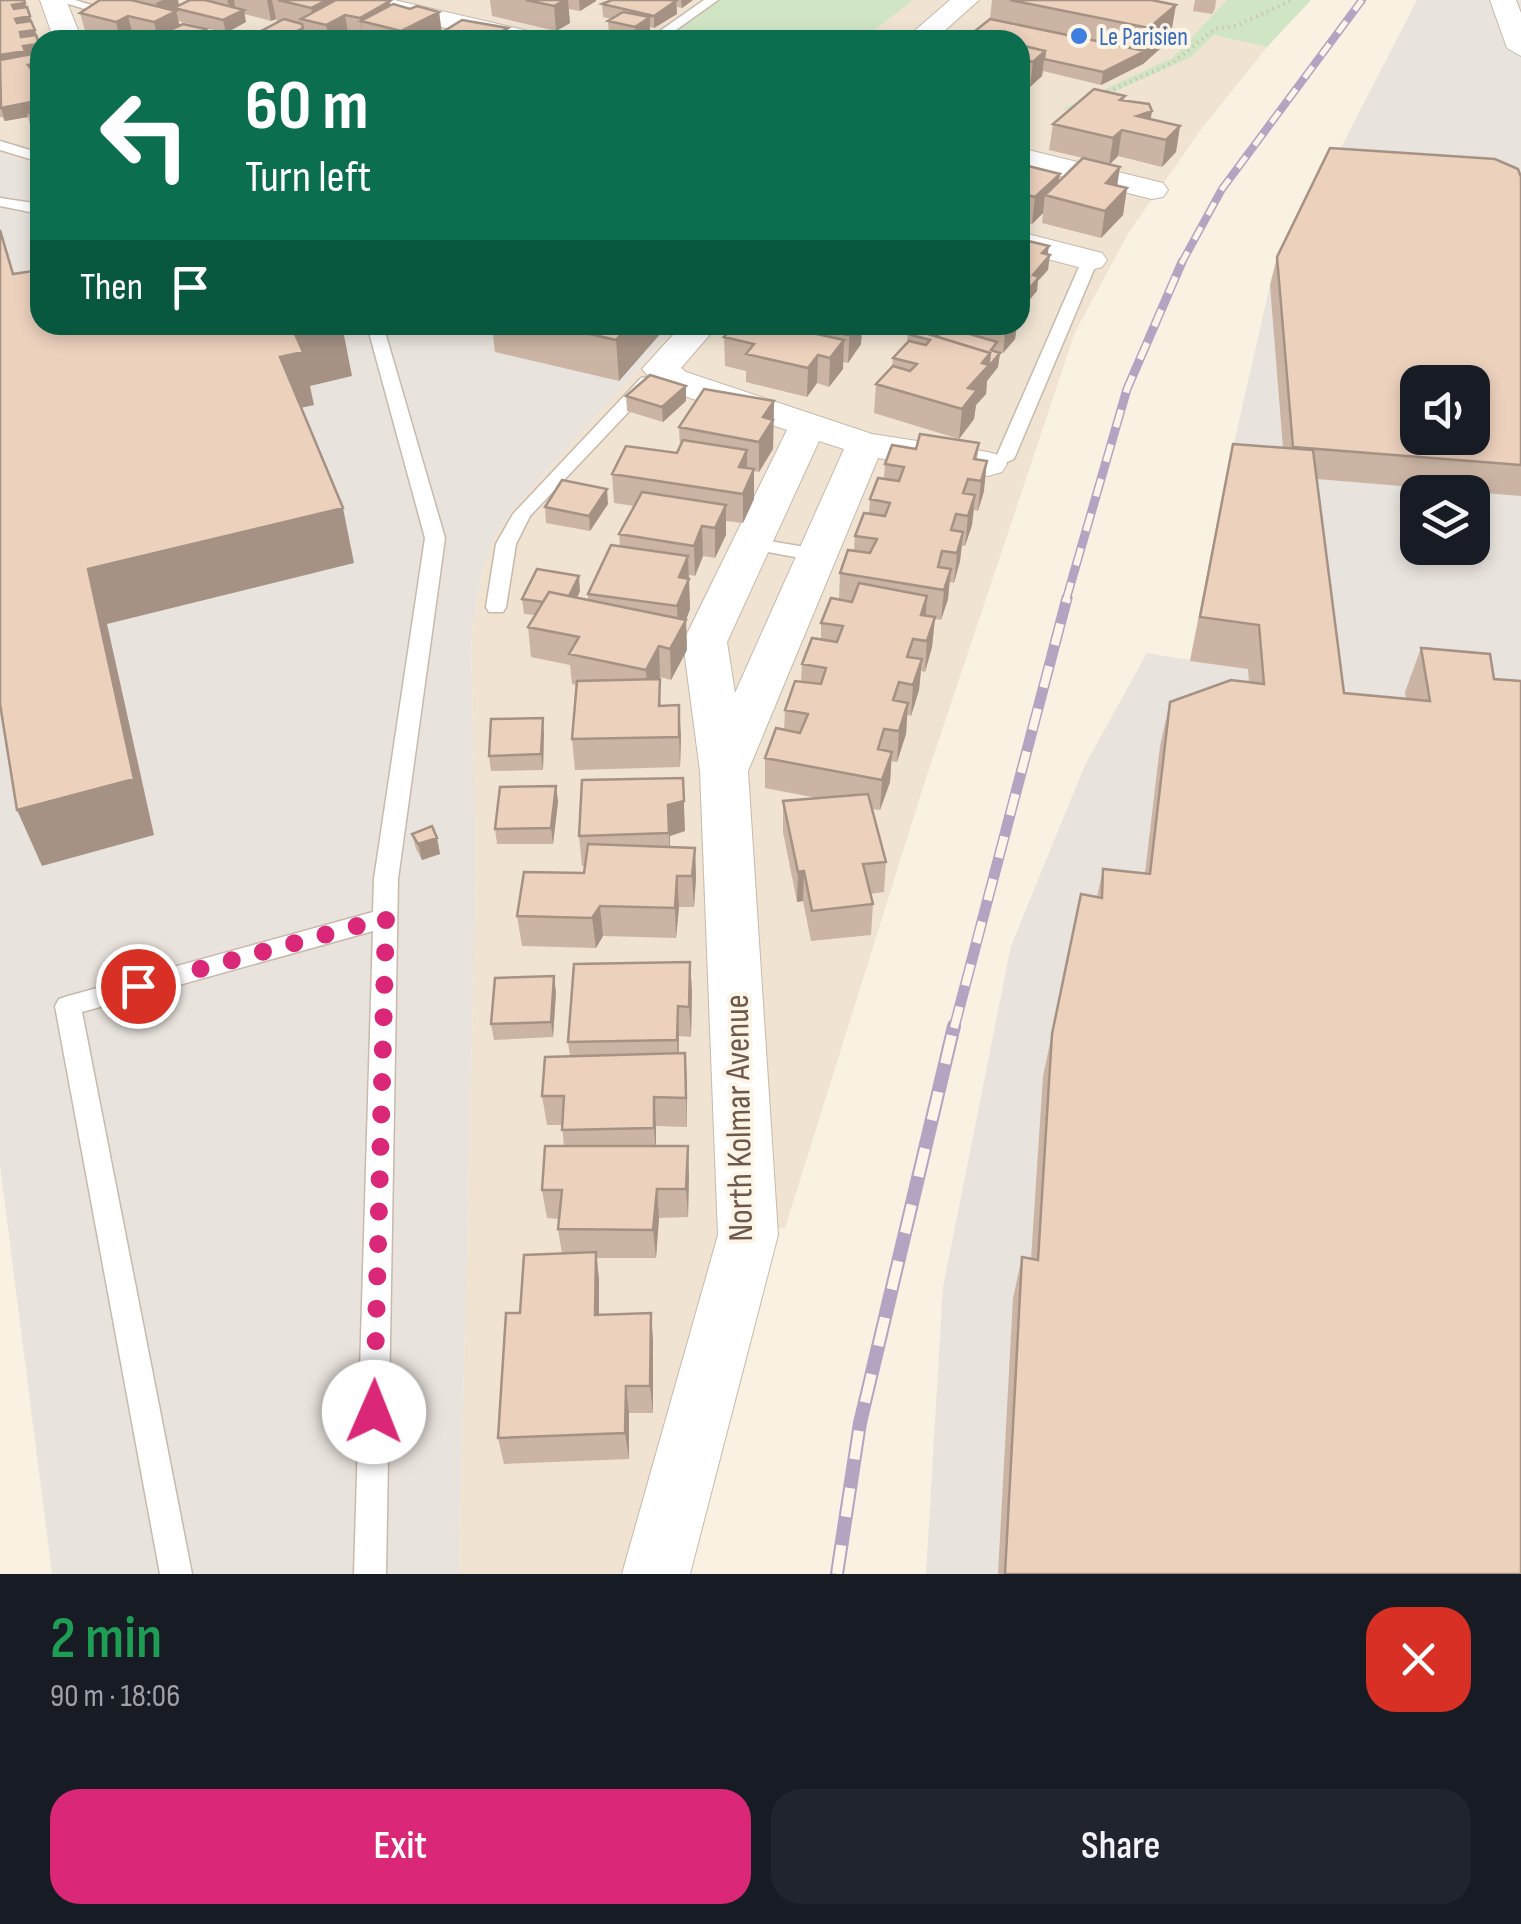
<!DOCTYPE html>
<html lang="en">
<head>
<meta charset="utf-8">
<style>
	:root { --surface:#171b24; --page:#20242c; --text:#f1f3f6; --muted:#9ea1a6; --accent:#db2777 }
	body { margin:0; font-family:"Sofia Sans Condensed",sans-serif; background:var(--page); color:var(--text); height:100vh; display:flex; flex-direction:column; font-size:38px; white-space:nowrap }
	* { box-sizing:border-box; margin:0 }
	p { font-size:32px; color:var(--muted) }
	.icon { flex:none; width:55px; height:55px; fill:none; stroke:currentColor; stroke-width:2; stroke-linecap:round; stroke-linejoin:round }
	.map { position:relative; height:1574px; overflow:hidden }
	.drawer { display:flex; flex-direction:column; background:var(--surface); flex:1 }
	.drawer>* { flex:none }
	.banner { position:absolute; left:30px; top:30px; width:1000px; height:305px; border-radius:30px; box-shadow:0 5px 15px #0003; background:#0b6e4f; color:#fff; overflow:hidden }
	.tools { position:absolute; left:1400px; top:365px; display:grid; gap:20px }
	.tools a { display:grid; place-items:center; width:90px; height:90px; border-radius:20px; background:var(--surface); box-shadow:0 5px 15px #0003; font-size:50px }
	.pin { position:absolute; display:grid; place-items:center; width:85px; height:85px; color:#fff; margin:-42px; border:5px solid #fff; border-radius:50%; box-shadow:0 2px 10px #0007 }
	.me { position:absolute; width:110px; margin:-55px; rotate:1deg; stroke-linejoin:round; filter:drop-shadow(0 0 8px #0008) }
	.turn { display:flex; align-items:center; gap:35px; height:210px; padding:0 50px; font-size:45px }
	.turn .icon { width:130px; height:130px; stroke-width:2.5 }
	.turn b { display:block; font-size:70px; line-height:85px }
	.then { display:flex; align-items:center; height:95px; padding:0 50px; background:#0003; gap:20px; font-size:38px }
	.round { display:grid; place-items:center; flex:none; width:105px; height:105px; border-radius:30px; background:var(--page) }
	.overview { display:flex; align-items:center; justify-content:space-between; height:170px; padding:0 50px }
	h1 { font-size:60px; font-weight:600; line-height:75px; color:#1e9e55 }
	.action { display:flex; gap:20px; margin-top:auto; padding:20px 50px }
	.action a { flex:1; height:115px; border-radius:30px; background:var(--accent); color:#fff; font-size:40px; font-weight:600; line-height:115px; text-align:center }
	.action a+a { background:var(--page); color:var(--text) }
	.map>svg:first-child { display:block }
</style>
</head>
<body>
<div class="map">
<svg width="1521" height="1574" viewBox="0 0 1521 1574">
	<rect width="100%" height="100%" fill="#f9f1e2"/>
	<!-- residential -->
	<path fill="#f0e3d2" d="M0 0H1227L1172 58 1159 64 1191 57 1214 35 1267 47 1202 128 1129 232 1075 332 925 781 785 1228H721L626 1574H459L476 874 471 636 481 575 495 536 514 508 677 325H1020V40H40V165L0 153Z"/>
	<!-- industrial -->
	<path fill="#e9e3dd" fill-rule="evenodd" d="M1417 0H1521V1574H926L943 1287 1011 946 1085 765 1147 653 1190 660 1224 487 1270 285ZM1418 382H1472V438H1418ZM1418 492H1472V548H1418Z
		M0 153 40 165V325H677L514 508 495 536 481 575 471 636 476 874 459 1574H52L0 1165Z"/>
	<!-- green -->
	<path fill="#d0e5c3" d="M719 0H913L862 40H660Z
		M1227 0H1311L1267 47 1214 35 1191 57 1072 111 1062 109 1172 58Z"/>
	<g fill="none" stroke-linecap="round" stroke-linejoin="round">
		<defs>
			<path id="service" d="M55 0H75L121 14 115 18Z
				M704 0H718L662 40H647Z
				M180 26 225 37 226 40H205L176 33 174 30Z
				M0 141 40 153V162L0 150Z
				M0 198 40 204V214L0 206Z
				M1090 255 1098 260 1014 459 994 468H982V460L997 455 1082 260Z
				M367 325H383L445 538 398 879 386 1574H354L373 931 82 1012 192 1574H160L55 1006 59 999 68 996 373 912 374 879 425 538Z
				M647 377 653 378V386L530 516 516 544 506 607 503 612H489L486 607 496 544 513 514 641 378Z
				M752 538 817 549 827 555 817 561 745 548 742 544 745 540Z"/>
			<path id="minor" d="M40 0H66L82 40H54Z
				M347 0H394L541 34 545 40H497L351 6Z
				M950 0H979L934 40H904Z
				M1490 0H1516L1521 13V56L1507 48Z
				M1020 148 1163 183 1168 190 1163 197 1152 199 1020 166Z
				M1020 232 1102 253 1107 260 1102 267 1090 270 1020 252Z
				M682 325H718L681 368 686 372 872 434 988 452 1002 456 1007 464 1002 472 988 476 878 458 748 771 778 1235 690 1574H622L718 1235 700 771 683 642 787 430 660 388 642 369ZM819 441 844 449 735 693 727 642Z"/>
		</defs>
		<!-- service casing -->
		<use href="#service" stroke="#c8b9ab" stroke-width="3"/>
		<!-- minor casing -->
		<use href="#minor" stroke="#c8b9ab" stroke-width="2"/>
		<!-- path -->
		<path stroke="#d0b4a1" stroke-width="4" stroke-dasharray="1 5" stroke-linecap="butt" d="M1103 94 1172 63 1215 29 1236 26 1292 0"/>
		<!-- service -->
		<use href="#service" fill="#fff" fill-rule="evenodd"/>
		<!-- minor -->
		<use href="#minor" fill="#fff" fill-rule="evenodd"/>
		<defs>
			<path id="rail-far3" d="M1181 264 1222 189 1362 0"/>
			<path id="rail-far2" d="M1066 600 1127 389 1182 262"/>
			<path id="rail-far1" d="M954 1028 1067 598"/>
			<path id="rail" d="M837 1574 860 1423 954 1026"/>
		</defs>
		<!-- rail-far3 casing -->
		<use href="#rail-far3" stroke="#b4a3c1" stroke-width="8"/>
		<!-- rail-far2 casing -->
		<use href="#rail-far2" stroke="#b4a3c1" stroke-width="9"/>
		<!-- rail-far1 casing -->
		<use href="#rail-far1" stroke="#b4a3c1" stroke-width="11"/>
		<!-- rail casing -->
		<use href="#rail" stroke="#b4a3c1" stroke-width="14"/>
		<!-- rail-far3 -->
		<use href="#rail-far3" stroke="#fdf5e8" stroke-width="5" stroke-dasharray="14" stroke-linecap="butt"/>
		<!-- rail-far2 -->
		<use href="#rail-far2" stroke="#fdf5e8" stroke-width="6" stroke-dasharray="18" stroke-linecap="butt"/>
		<!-- rail-far1 -->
		<use href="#rail-far1" stroke="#fdf5e8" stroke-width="8" stroke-dasharray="22" stroke-linecap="butt"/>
		<!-- rail -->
		<use href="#rail" stroke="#fdf5e8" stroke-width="10" stroke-dasharray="29" stroke-linecap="butt"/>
	</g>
	<!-- wall -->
	<path fill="#cbb4a3" d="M0 0 27 7 40 48V139L34 138 28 117 5 121 2 117H0Z
		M134 0H178L179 6 190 0H384L390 1V6L439 12 442 32 509 40H265L263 30 277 23 276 19 271 21 244 14 246 22 226 33 178 21 179 25 206 29 208 40H96L87 38 80 13Z
		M490 0H596V1L580 11 568 9 570 23 556 31 492 16Z
		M612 0H693L682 8 677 7V14L654 28 650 27V30L636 40 609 34 608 21 612 19 603 17 602 4Z
		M992 0H1151L1170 40 1143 64 1101 85 1043 71 1042 76 1030 87 1020 85V40L970 35 990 19Z
		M1195 0H1216L1215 9 1212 14 1193 11Z
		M1125 96 1124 101 1152 111 1150 119 1180 126 1176 152 1162 167 1118 156 1109 165 1118 185 1127 188 1123 215 1101 238 1042 223 1043 213 1032 224 1020 221V164L1058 183 1083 158 1049 150 1053 124Z
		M1521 177V496L1317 479 1344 693 1406 699 1405 692 1421 648 1490 654 1521 1574H998L1013 1298 1022 1257 1031 1259 1043 1076 1052 1034 1097 897 1103 869 1145 873 1160 746 1170 702 1249 682 1248 669 1190 661 1233 444 1283 448 1270 285 1277 257Z
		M492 325H668L619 381 495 352Z
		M734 325H862L861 344 848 363 843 362V369L829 387 817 383 807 397 746 382V371L725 366 724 337Z
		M926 325H1017L1015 339 1003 353 996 351 1000 353 998 367 987 381 986 394 976 405 974 419 959 439 874 413 876 384 892 366 893 358 907 342 908 334 926 331Z
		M686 386V401L663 422 627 411 626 396Z
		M774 401 773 449 759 472 754 471V499L743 523 726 521V535L715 558 703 556 695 576 689 575 690 609 686 620 687 650 671 680 660 677 659 679 661 706 681 736 680 767 575 770 572 739 577 685 572 684 570 665 531 657 528 627 534 615 524 614 522 599 580 591 577 598 588 600V594L620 546 619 534 634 506 614 503 612 474 677 453 680 447 679 427Z
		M979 443 977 460 984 491 978 511 974 510 972 525 965 546H962L960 561 954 583 949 582 948 599 941 620 935 619 932 647 925 672 921 671 919 690 911 716 907 715 906 734 897 762 891 761 890 782 880 810 872 809 886 862 884 892 870 894 873 904 871 935 811 941 803 901 797 902 783 832V801L817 798 765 788V758L784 730 785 710 801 681 802 664 821 639V623L839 599 840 573 854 551 855 536 869 514 870 499 884 479 885 464 916 449Z
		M608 504 590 531 546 523 545 507Z
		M544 733 543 770 491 771 489 756Z
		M556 786 558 802 553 844H497L495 829Z
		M685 831 670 836V847L695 848 696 878 694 907H679L676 938 603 936 596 948 522 946 517 916 584 873 585 866H582L579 836Z
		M412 834 437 838 440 854 422 860 416 849Z
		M690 962 692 992 691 1037 679 1036V1054L687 1083V1127L656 1126V1146L689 1175 688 1217 659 1218 656 1258H597L599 1280V1315L651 1313 653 1341V1413H629V1459L504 1464 498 1438 520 1313 562 1254 558 1229 559 1219 547 1218 542 1190 564 1146 562 1125H547L542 1096 570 1056 568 1042Z
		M556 992 553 1037 494 1040 491 1024Z"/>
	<!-- shaded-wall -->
	<path fill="#a59284" d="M163 0H178L179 6 159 16 156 3Z
		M227 0H234L235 7 230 10Z
		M267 0H272L276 19 271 21Z
		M327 0H349L345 15 349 39 348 40H329L326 25 313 22 311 8Z
		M565 0H568L570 23 556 31 554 6Z
		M579 0H596V1L580 11Z
		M681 0H693L682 8Z
		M390 1 393 26 361 21 363 40 360 18Z
		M676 1 677 14 654 28V16Z
		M25 3 29 15 16 17 12 5Z
		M1176 5 1170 40 1143 64 1149 28Z
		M244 10 246 22 226 33 223 20Z
		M176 11 182 36 158 40 154 22Z
		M439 12 442 36 433 38V40H402L401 31Z
		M30 16 34 29 19 31 15 19Z
		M128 16 134 40H120L116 22Z
		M650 17V30L636 40 635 27Z
		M303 28 305 40H288L287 36Z
		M508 28 509 40H487Z
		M206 29 208 40H185Z
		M35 30 38 42 24 45 20 32Z
		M39 44 40 57 0 68V55L23 46Z
		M1045 51 1042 76 1030 87 1033 62Z
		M1145 51 1143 64 1101 85 1103 72Z
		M40 63V76L32 78 28 65Z
		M36 101 40 115 26 112 28 117 5 121 1 108Z
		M1152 111 1148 136 1137 116Z
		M1180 126 1176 152 1162 167 1166 140Z
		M1122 130 1118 156 1109 165 1113 138Z
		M1120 167 1116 194 1106 183Z
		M1060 174 1056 198 1045 195 1043 213 1032 224 1035 197Z
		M1127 188 1123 215 1101 238 1105 211Z
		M1049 246 1047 259 1050 255 1048 270 1038 281 1037 291 1027 303 1026 315 1020 321V297L1022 285 1029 277 1033 275 1042 253Z
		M338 325H342L352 376 310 386 314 405 291 410 280 357 295 334Z
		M630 325H668L619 381 616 340Z
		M850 325H862L861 344 848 363Z
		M1006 325H1017L1015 339 1003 353Z
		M844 340 843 369 829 387 830 358Z
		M990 353H1000L998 367 987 381 986 394 976 405 974 419 959 439 962 409 968 388 982 363Z
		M818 355 817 383 807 397 808 368Z
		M686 386V401L663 422 662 407Z
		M774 401 773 449 759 472V442L763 417Z
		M747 450V480L739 467Z
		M987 461 984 491 978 511 981 481Z
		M754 469V499L743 523V494Z
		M607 489 608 504 590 531 589 516Z
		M975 495 972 525 965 546 968 516Z
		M726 505V535L715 558V528Z
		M343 508 354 563 107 624 154 835 42 866 17 810 88 569Z
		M702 526 703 556 695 576 694 546Z
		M963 532 960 561 954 583 957 553Z
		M688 556 690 609 686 620 687 650 671 680 670 649 678 633 677 606 679 577Z
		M951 569 948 599 941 620 944 590Z
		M579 576 580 591 566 620 564 605Z
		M927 596 925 626 921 615Z
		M935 617 932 647 925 672 927 641Z
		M659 646 660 677 648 700 646 670Z
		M922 659 919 690 911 716 913 685Z
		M908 703 906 734 897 762 899 731Z
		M679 705 681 736 680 767 679 737Z
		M543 718 544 733 543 770 541 754Z
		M892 752 890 782 880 810 882 780Z
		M683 778 685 831 670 836V864L668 805Z
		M556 786 558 802 553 844 551 828Z
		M437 838 440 854 422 860 418 844Z
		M695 848 696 878 694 907 692 876Z
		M804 871 803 901 797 902 798 872Z
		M677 876 679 907 676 938 675 908Z
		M600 906 603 936 596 948 592 918Z
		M690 962 692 992 691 1037 689 1007Z
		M554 976 556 992 553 1037 551 1022Z
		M678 1006 679 1036 678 1070 677 1040Z
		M685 1053 687 1083V1127L686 1098Z
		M654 1097 656 1126V1158L654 1128Z
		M688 1146 689 1175 688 1217 686 1189Z
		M657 1189 659 1218 656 1258 653 1230Z
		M596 1252 599 1280V1342L595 1315Z
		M651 1313 653 1341V1413L650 1386Z
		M626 1386 629 1413V1459L625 1433Z"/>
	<!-- building -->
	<path fill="#ecd1bd" stroke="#a59284" stroke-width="2.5" fill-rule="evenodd" d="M0 0H24L25 3 12 5 14 9 27 7 30 16 15 19 17 23 31 21 35 30 20 32 21 37 36 35 39 44 23 46 25 51 0 55Z
		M100 0H131L176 11 154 22 128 16 116 22 80 13Z
		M190 0H205L244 10 223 20 174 8Z
		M278 0H327L311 8Z
		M336 0H384L390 1 360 18 345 15 326 25 301 19Z
		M526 0H565L554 6Z
		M612 0H670L676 1 654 16 602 4Z
		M1010 0H1151L1176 5 1149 28Z
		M393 4 410 9 417 6 439 12 401 31 361 21Z
		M623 12 650 17 635 27 608 21Z
		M284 19 302 24 303 28 287 36 263 30Z
		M990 19 1145 51 1103 72 1044 59 1045 51 1020 45V40H995L970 35Z
		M462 20 508 28 487 40H442L433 38Z
		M183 24 206 29 185 40 161 34Z
		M147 31 183 39 129 40Z
		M964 33 995 40H957Z
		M533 37 554 40H528Z
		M1020 45 1045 51 1033 62 1020 59Z
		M37 53 40 58V63L28 65 31 69 40 68V78L37 79 40 84V93L35 96 36 101 1 108 0 60Z
		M1094 89 1125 96 1120 100 1149 104 1152 111 1137 116 1180 126 1166 140 1122 130 1113 138 1053 124Z
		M40 105V116L26 112Z
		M1330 148 1495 159 1518 169 1521 177V465L1293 447 1277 257ZM1418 382H1472V438H1418Z
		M1083 158 1120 167 1106 183 1127 188 1105 211 1045 195Z
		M1020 164 1060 174 1035 197 1020 193Z
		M0 230 13 274 40 270V325H338L295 334 303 352 280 357 343 508 88 569 134 779 17 810 0 704Z
		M1020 239 1049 246 1042 253 1050 255 1033 275 1039 277 1029 289V277L1020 274Z
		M1020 274 1029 277 1022 285 1029 286 1020 297Z
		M551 325H630L616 340Z
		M735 325H776L844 340 830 358 818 355 808 368 746 354 754 344 724 337Z
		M799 325H856L849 335Z
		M946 327 997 342 991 350 1000 353 988 367 990 353 921 332 922 331 938 335Z
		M912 329 990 353 982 363 989 365 968 388 977 390 962 409 876 384 893 366 910 371 917 364 893 358 909 341 926 345 930 340 908 334Z
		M650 375 686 386 662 407 626 396Z
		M704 389 774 401 763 417 773 420 759 442 679 427Z
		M920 434 979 443 974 459 987 461 981 481 968 479 963 493 975 495 968 516 956 514 951 530 963 532 957 553 942 551 938 567 951 569 944 590 840 573 848 550 870 553 877 539 855 536 864 513 885 516 890 503 870 499 878 478 899 481 904 467 885 464 892 445 916 449Z
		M683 440 747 450 739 467 754 469 743 494 612 474 626 446 677 453Z
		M1233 444 1313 450 1344 693 1430 701 1421 648 1490 654 1494 679 1521 681V1574H1005L1022 1257 1038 1260 1052 1034 1081 894 1102 898 1103 869 1150 874 1170 702 1231 680 1264 684 1259 625 1200 617Z
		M562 480 607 489 589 516 545 507Z
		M642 492 726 505 715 528 702 526 694 546 619 534Z
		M611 545 688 556 679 577 689 579 677 606 588 594Z
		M537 569 579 576 569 596 549 592 543 602 522 599Z
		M859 583 927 596 921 615 935 617 927 641 913 639 907 657 922 659 913 685 899 682 893 700 908 703 899 731 884 729 878 749 892 752 882 780 765 758 776 728 800 733 808 714 785 710 795 681 821 684 826 668 802 664 812 638 837 642 843 626 821 623 831 598 852 602Z
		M549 592 686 620 670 649 659 646 646 670 569 654 579 637 528 627Z
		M660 679 659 706 679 705V737L572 739 577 681Z
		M543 718 541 754 489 756 491 719Z
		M683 778 684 801 668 805 669 833 579 836 582 780Z
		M556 786 551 828 495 829 500 787Z
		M868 794 886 862 863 864 873 904 812 911 804 871 798 872 783 801Z
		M432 826 437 838 418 844 412 834Z
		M588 844 695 848 692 876H677L675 908 600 906 592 918 517 916 524 872 584 873Z
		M690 962 689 1007 678 1006 677 1040 568 1042 574 964Z
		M554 976 551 1022 491 1024 495 978Z
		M685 1053 686 1098 654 1097V1128L562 1130 564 1096H542L545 1057Z
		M545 1146H688L686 1189H657L653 1230 558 1229 562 1190H542Z
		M596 1252 595 1315 651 1313 650 1386H626L625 1433 498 1438 506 1313H520L524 1255Z"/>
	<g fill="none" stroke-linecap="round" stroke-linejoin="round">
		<!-- route -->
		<path stroke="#db2777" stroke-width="18" stroke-dasharray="0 32.4" d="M138 986 386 918 374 1412"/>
	</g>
	<!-- markers -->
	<circle fill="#3f7fe0" stroke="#fdf5e8" stroke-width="4" cx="1079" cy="36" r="10"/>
	<g text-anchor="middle" stroke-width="8" stroke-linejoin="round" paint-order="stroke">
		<!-- far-shop labels -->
		<g font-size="25" fill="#366cbe" stroke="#fdf5e8" text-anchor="start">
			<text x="1099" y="45">Le Parisien</text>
		</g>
		<!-- near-street labels -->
		<g font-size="35" fill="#6e594c" stroke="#fdf5e8">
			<text transform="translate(738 1118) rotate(-91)" y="12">North Kolmar Avenue</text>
		</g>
	</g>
</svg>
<div class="tools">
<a><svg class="icon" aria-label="sound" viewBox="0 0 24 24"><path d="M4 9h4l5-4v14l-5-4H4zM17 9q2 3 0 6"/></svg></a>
<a><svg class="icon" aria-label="layers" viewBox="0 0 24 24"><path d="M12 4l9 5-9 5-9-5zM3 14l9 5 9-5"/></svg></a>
</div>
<div class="pin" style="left:138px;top:986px;background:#d93025"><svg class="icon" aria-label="arrive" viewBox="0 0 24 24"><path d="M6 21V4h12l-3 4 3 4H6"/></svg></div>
<svg class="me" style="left:374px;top:1412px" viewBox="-20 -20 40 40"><circle r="19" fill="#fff"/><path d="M0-13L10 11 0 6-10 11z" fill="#db2777"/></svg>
<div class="banner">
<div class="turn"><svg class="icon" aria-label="left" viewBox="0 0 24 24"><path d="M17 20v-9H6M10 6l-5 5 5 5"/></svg><div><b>60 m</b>Turn left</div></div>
<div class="then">Then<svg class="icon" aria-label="arrive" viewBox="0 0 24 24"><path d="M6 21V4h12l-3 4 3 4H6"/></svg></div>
</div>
</div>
<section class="drawer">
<div class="overview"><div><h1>2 min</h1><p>90 m · 18:06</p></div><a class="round" style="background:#d93025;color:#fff"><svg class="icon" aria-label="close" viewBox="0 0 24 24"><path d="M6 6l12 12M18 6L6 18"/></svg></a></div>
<div class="action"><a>Exit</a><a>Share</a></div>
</section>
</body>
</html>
